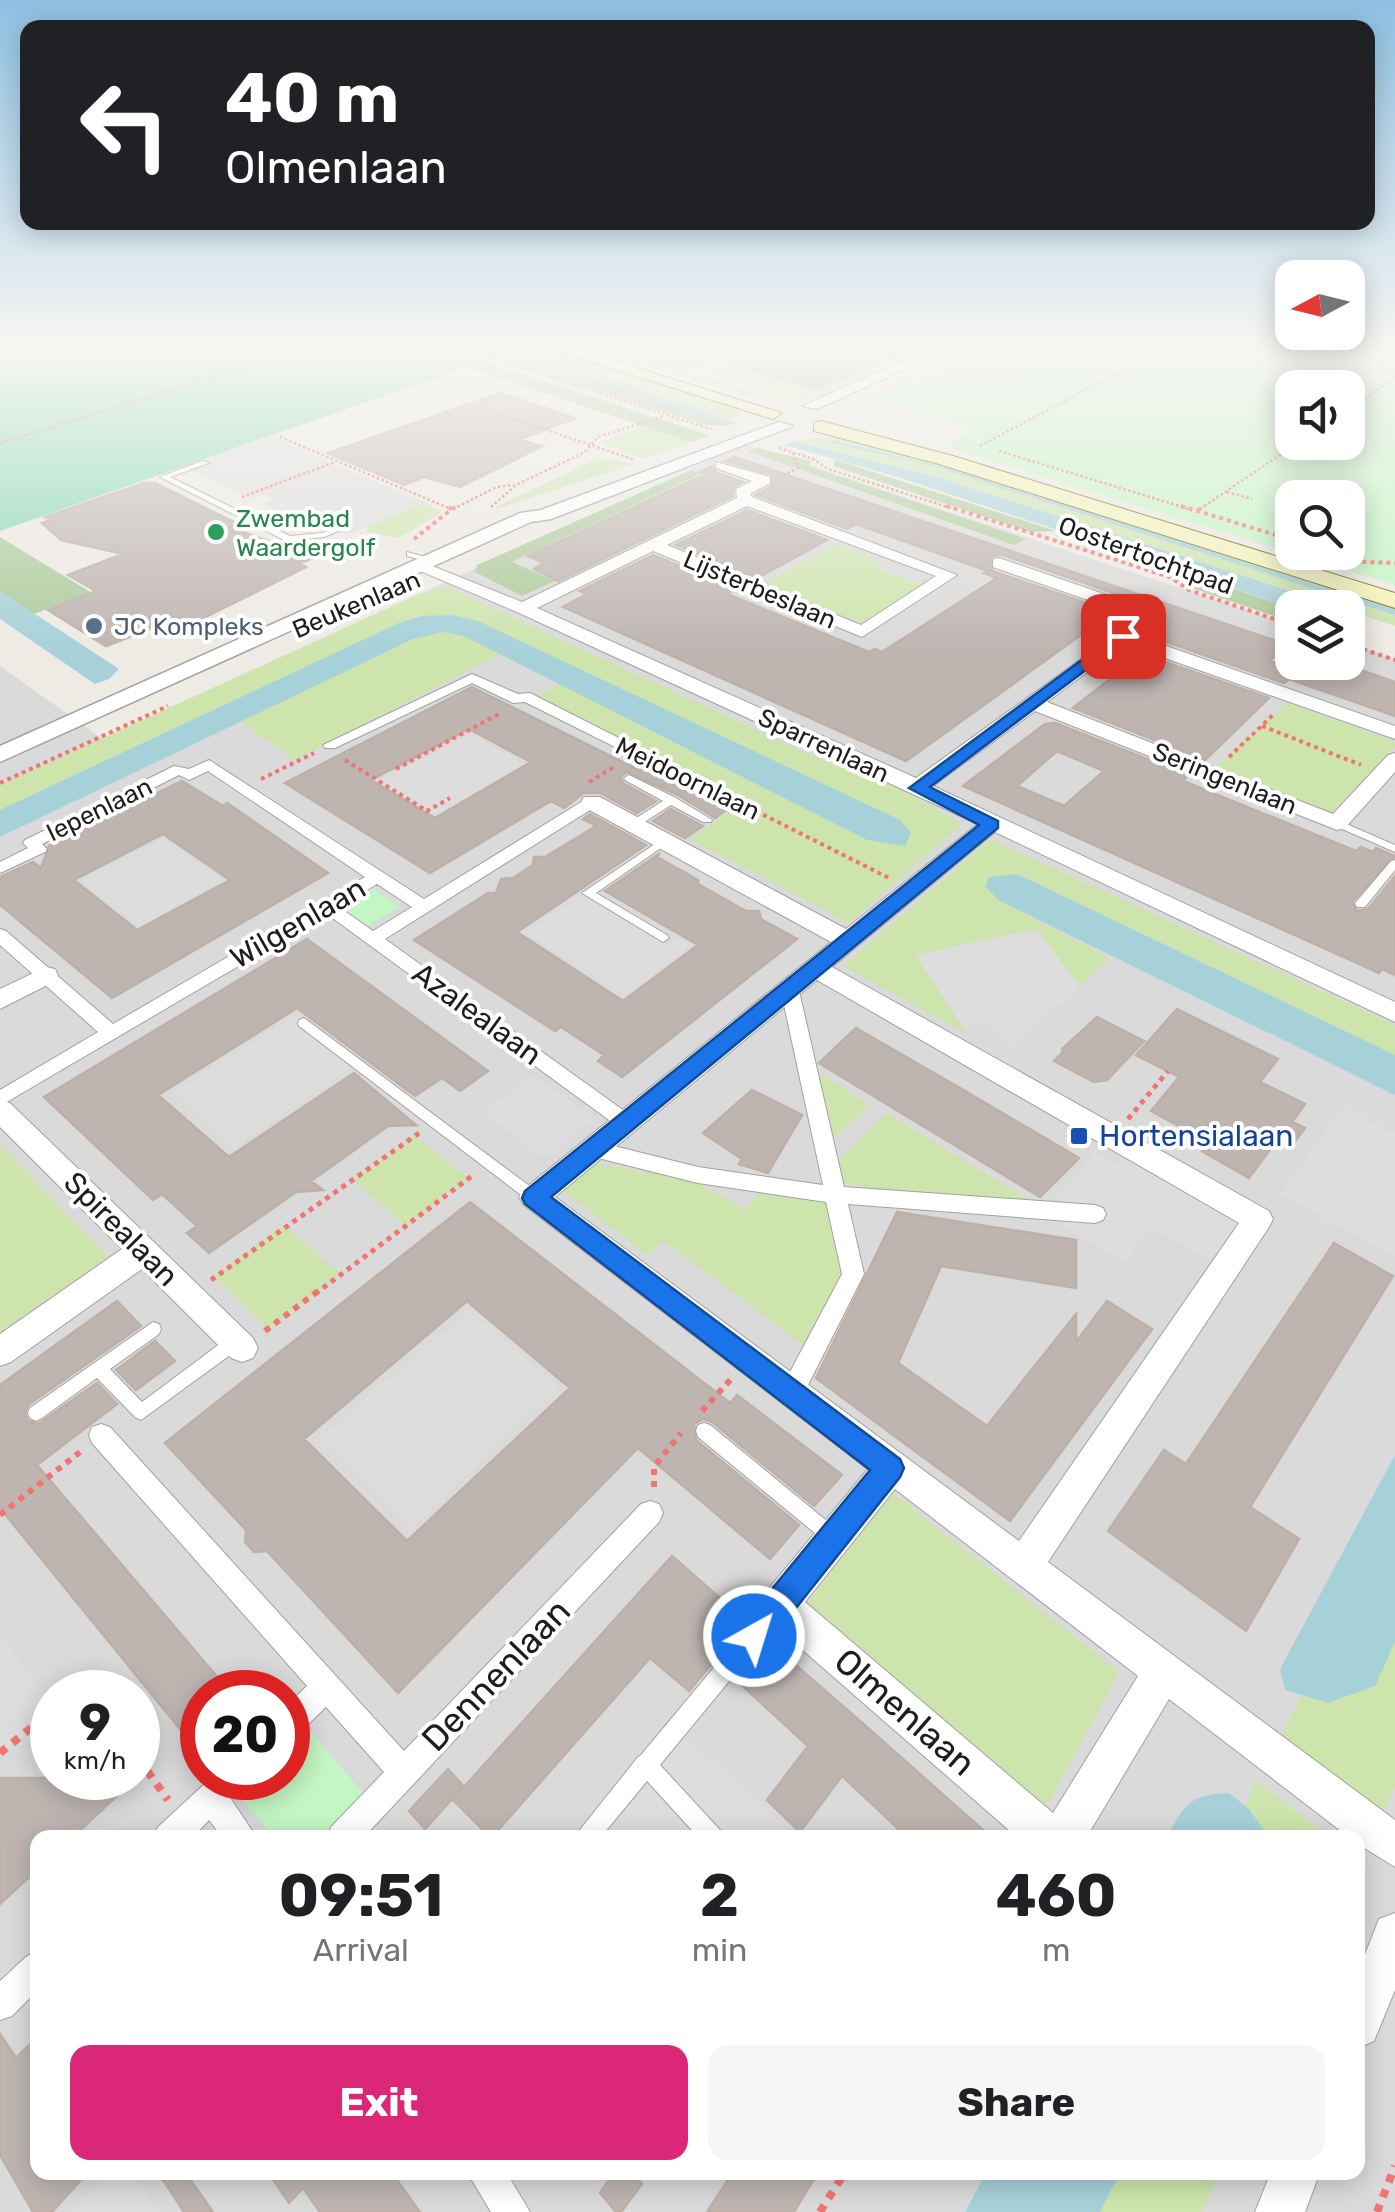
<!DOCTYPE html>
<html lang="en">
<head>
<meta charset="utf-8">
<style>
	:root { --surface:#fff; --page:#f6f6f6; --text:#202124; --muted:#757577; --accent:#db2777 }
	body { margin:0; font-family:Rubik,sans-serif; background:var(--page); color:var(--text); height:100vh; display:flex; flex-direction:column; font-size:38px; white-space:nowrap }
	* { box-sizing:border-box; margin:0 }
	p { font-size:32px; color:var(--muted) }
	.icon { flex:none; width:55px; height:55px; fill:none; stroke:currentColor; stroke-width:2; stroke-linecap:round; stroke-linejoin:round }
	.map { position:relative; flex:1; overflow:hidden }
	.drawer { position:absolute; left:30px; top:1830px; width:1335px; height:350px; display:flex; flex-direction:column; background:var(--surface); border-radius:20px; box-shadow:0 5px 25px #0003 }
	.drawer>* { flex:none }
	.top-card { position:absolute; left:20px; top:20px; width:1355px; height:210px; border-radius:20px; box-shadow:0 5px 25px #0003; background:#202124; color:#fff; overflow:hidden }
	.needle { width:65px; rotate:263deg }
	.tools { position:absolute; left:1275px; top:260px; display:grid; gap:20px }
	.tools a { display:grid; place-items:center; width:90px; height:90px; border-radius:20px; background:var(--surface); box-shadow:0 5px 25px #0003; font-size:50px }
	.speed { position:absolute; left:30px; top:1670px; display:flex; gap:20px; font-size:50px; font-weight:700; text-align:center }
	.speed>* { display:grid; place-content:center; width:130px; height:130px; border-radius:50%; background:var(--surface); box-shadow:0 5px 25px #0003; line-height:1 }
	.speed small { font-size:25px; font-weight:400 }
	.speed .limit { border:15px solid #d22; background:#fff; color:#111 }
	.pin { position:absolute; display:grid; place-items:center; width:85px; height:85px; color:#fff; margin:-42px; border-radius:20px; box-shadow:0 5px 15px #0006 }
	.me { position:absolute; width:110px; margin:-55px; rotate:39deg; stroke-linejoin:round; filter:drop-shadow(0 0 8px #0008) }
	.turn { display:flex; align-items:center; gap:35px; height:210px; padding:0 40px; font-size:45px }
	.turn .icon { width:130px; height:130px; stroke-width:2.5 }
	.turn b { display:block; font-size:70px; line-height:85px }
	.eta { display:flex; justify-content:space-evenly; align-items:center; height:170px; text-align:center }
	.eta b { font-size:60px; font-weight:700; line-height:70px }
	.action { display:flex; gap:20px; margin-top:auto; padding:20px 40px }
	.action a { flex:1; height:115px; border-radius:20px; background:var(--accent); color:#fff; font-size:40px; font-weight:700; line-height:115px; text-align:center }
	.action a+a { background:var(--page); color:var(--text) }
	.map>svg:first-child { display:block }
</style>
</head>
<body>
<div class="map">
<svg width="1395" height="2212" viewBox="0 0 1395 2212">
	<rect width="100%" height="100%" fill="#eeeae4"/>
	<!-- residential -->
	<path fill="#dbdada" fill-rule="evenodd" d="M589 345H948L823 400 709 364 677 372Z
		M745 444 1292 625V662H1348V643L1395 659V2212H0V666L104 740ZM52 1692H138V1778H52ZM202 1692H288V1778H202ZM38 1838H1358V2172H38Z"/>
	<!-- grass -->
	<path fill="#cde5ad" d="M518 345H537L738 408 740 416 729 419 643 390 626 380Z
		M575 345H595L660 364 656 357 619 345C646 345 663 359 686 369 712 381 742 387 769 396L756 399Z
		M696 357 698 360 824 395 807 400 778 399 775 394 687 366 678 359Z
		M643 426 692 442 645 458 600 443Z
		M834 436 943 462 1395 604V609L964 472 826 442 939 468 1395 614V626L937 477 794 441Z
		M598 458 634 464 496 509V507Z
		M425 502 442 512 399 538 367 532 368 526Z
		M835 544 879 561 873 567 923 586 861 623 763 584Z
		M447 587 828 763 896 787 962 824 849 923 690 839 738 805 532 700 559 684 867 840 911 833 422 616 343 649 0 810V785L419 594Z
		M444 632 464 636 500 654 295 760 240 721 413 639Z
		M1287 702 1395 742V747L1331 813 1217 766Z
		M990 839 1395 1025V1055L1017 874 998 900 1109 958 1080 986 1036 929 916 955 967 1034 843 966Z
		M815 1071 870 1105 833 1140Z
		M887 1113 1051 1214 845 1184 837 1161Z
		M415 1136 468 1178 405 1226 353 1180Z
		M0 1144 108 1257 0 1332Z
		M586 1161 690 1180 746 1209 761 1190 827 1201 845 1276 806 1347 664 1241 647 1255 556 1185Z
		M284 1225 340 1274 267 1330 214 1276Z
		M893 1493 1119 1672 1044 1812 802 1609Z
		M1395 1642V1786L1383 1814 1281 1734 1302 1695 1328 1703 1374 1686Z
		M1257 1781 1329 1837H1269L1244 1805Z
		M1120 2173V2172L1220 2173 1202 2212H1100Z"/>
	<!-- forest -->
	<path fill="#adcb9b" d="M399 345H434L708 435 692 442Z
		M460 345H494L733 426 706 425 509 364Z
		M757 448 811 461 809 466 1026 539 1014 545 747 451Z
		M836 460 1056 531 1030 532 833 466Z
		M692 470 700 474 512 562 555 581 522 596 475 572 477 565Z
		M0 537 92 593 34 614 0 591Z
		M1178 571 1292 608V622L1195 589Z"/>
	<!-- park -->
	<path fill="#c3f6c3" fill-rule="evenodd" d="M995 345H1016L1076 361 1110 345H1395V585L947 447 972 429 876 398ZM1292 388H1348V442H1292ZM1292 498H1348V552H1292Z
		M369 886 400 907 367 926 337 905Z
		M300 1720 364 1794 322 1837H273L232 1785 241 1778H288V1732Z"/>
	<!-- pitch -->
	<path fill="#86d8b2" d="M40 345H399L463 368 0 531V356Z"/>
	<!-- parking -->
	<path fill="#ddd" d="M269 436 425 502 347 535 334 529 325 532 264 504 273 499 260 494 250 498 190 470 198 467 192 463Z
		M471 735 526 765 436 814 381 780Z
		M163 838 223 880 140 926 82 881Z
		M581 895 667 945 678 938 692 946 625 996 524 932Z
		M1036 929 1080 986 1016 1044 995 1034 987 1023 963 1027 915 955Z
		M298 1014 360 1062 234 1147 173 1093Z
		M534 1075 595 1119 544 1159 483 1112Z
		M1342 1107 1395 1134V1257L1280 1194Z
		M1095 1152 1118 1164 1127 1152 1244 1217 1212 1262 1151 1227 1124 1263 1062 1225 1074 1210 1055 1198Z
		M469 1311 559 1386 410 1528 319 1439Z
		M0 1634 52 1705V1711L0 1757Z
		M678 1728 794 1837 590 1838Z
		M106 2172 133 2173 159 2212H71Z"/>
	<!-- water -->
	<path fill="#a7d1d9" d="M494 345C548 345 600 374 649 392 678 403 710 410 737 424H723Z
		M832 440 964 472 1395 609V615L939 468 826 442Z
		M794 441 937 477 1339 607 1292 608 901 478 785 445Z
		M0 591 119 669 109 679 95 684 0 619Z
		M452 615 478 621 900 820 911 833 905 846 867 840 464 636 444 632 413 639 0 837V810L399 623 422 616Z
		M1017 874 1395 1055V1095L998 900 985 886 989 877Z
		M1395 1455V1642L1375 1686 1328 1703 1285 1690 1280 1669Z
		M1229 1793 1249 1809 1269 1837H1167C1185 1804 1189 1795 1229 1793Z
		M986 2173V2172L1120 2173 1100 2212H965Z"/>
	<!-- building -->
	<path fill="#beb5b1" stroke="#beb0a7" stroke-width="2.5" fill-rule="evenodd" d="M765 345H911L818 389 726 363Z
		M500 393 575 418 519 440 542 446 460 487 424 477 404 485 328 453Z
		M734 457 1288 645 1268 662H1338L1395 682V716L1289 679 1284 683 1161 640 1165 637 1131 625 1143 614 1140 602 1000 554 990 557 992 571 1113 612 906 761 563 607 587 594 580 591 653 555 736 589 727 594 869 652 875 649 882 652 997 578 984 573 988 571 856 524 847 529 756 495 772 486 773 475 725 461Z
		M712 466 715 472 742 482 733 487V496L558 581 534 569 544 563 528 556 706 474 700 472Z
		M144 483H155L238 524 230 527 314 558 299 563 306 567 171 634 157 626 106 646 48 610 96 591 68 575 123 554 61 540 42 523 51 520 45 517Z
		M747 510 827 540 757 578 676 545Z
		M1142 654 1269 698 1205 760 1073 708Z
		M472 687 637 769 643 765 729 808 715 818 678 795 627 772 620 777 623 783 656 801 637 813 600 793H584L564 808 551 801 430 873 285 783ZM469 729 531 762 435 818 371 780Z
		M1055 723 1188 775 1183 781 1356 851 1361 847 1373 852 1376 848 1395 856 1352 902 1357 911 1368 909 1395 876V975L1382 969 1379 973 963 786 1045 724ZM1057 751 1104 771 1064 806 1017 786Z
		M182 781 223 806 227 803 328 873 112 998 0 905V877L33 862 41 868 49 846ZM163 834 230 880 137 930 74 880Z
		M671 809 701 825 703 826 685 838 653 821Z
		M590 814 646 845 517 932 623 1001 698 945 605 891 660 853 657 857 698 880V884L746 911H759L761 919 797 939 622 1077 598 1061 604 1055 561 1027 555 1031 414 940 488 893H496L501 879 513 878 533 865 534 857H545L596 826 583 819Z
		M307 939 488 1071 460 1091 442 1078 415 1096 297 1008 158 1095 229 1157 354 1073 416 1125 388 1126 311 1181 323 1190 296 1192 209 1253 187 1233 197 1226 162 1194 153 1200 44 1097Z
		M1177 1009 1278 1059 1260 1082 1305 1104 1292 1122 1305 1128 1291 1147 1277 1140 1249 1178 1202 1151 1208 1142 1151 1111 1179 1077 1136 1055Z
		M1097 1017 1144 1041 1107 1080 1094 1082 1054 1061 1063 1052 1062 1049Z
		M856 1028 960 1088 1079 1158 1040 1197 819 1063Z
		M752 1090 802 1115 768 1173 739 1164 742 1159 703 1133Z
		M470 1202 730 1403 737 1395 842 1475 814 1506 712 1422 703 1419 694 1424 696 1440 799 1525 770 1559 638 1448 398 1693 267 1551 254 1552 245 1542 246 1530 165 1443ZM467 1301 570 1388 407 1541 304 1439Z
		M897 1212 1076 1240V1288L941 1266 898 1363 987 1426 1076 1314V1342L1107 1301 1152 1329 1010 1521 816 1378Z
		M1334 1243 1393 1276 1250 1507 1299 1539 1246 1631 1108 1531 1164 1450 1186 1464Z
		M117 1301 141 1326 28 1405 25 1414 28 1421 38 1424 97 1383 117 1404 37 1465 230 1692H202V1716L184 1734 0 1508V1385Z
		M155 1341 175 1361 136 1390 116 1370Z
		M672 1556 747 1622 689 1691 650 1658 491 1838 452 1799 463 1787 425 1829 409 1811 448 1769 464 1787Z
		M767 1640 868 1728 992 1838H908L842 1776 800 1832 767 1800 808 1746 735 1679Z
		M0 1778H136L72 1838H38V1869L0 1904Z
		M0 2034 16 2058 38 2036V2172H88L52 2212H33L0 2155Z
		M158 2172H185L213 2212H184Z
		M268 2172H391L420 2212H320L303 2188 289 2203Z
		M614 2172H632L642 2184 621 2212H616L600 2193Z
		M733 2172H818L794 2212H707Z"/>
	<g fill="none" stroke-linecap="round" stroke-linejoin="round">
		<defs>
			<path id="service" d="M202 461 209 463 170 477 290 536 322 533 346 524 350 526 324 537 286 541 160 477Z
				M407 552 433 559 429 562 407 556Z
				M629 775 676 798 712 820 711 822H703L671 805 638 826H630V822L663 801 625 780 624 778Z
				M1337 820 1395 845V852L1333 825 1332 823Z
				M664 838 668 839V843L596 893 667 935 669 938 663 942 582 893Z
				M1395 860V870L1365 907H1357L1355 904 1357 901 1391 861Z
				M304 1018 539 1193 541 1197 539 1201H529L299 1026 298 1023 299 1020Z
				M153 1322 159 1324 161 1329 159 1334 110 1369 142 1402 229 1337 235 1335 241 1337 243 1342 241 1347 141 1420 135 1417 97 1378 42 1418 36 1421 30 1418 28 1413 30 1408Z
				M704 1423 710 1425 839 1531 842 1537 839 1543 833 1546 827 1543 698 1437 696 1431 698 1425Z
				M779 1596 786 1598 788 1605 786 1612 660 1765 721 1831 724 1838H699L647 1781 600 1838H576L579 1831 638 1757 641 1755 772 1598Z"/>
			<path id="pedestrian" d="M472 674 518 694 530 693 747 803 739 808 733 806 525 702 513 703 472 683 335 748H325L323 745Z
				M209 760 424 899 586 799H598V805L385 939 634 1118 637 1123 634 1128H620L327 914 0 1106V1090L98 1032 0 945V929L6 931 113 1024 365 877 208 771 189 780 179 775 42 844 47 849 45 852 0 873V862L28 848 23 843 25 840 174 766 189 769ZM377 884 412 907 373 931 339 907Z
				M790 985 799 991 844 1187 1095 1205 1103 1208 1106 1214 1103 1220 1095 1223 848 1204 864 1274 801 1399 792 1402 783 1399 780 1391 842 1274 826 1202 698 1183 594 1157 587 1155 584 1149 587 1143 594 1141 698 1167 823 1185 781 991Z
				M101 1424 110 1427 404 1751 641 1504 650 1501 659 1504 663 1513 659 1522 363 1838H327L331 1827 384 1772 326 1707 298 1734 288 1738V1704L307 1686 92 1443 89 1435 92 1427Z
				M211 1778H247L242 1788 231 1799 257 1838H223L209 1820 192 1838H154L158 1827Z
				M38 1951V1990L12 2016 0 2020V1981L27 1956Z
				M467 2172H506L530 2212H491Z"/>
			<path id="minor" d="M716 462 770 477V483L750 494 752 497 957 575 862 637 653 551 537 608 916 778 1113 636 1105 625 1120 611 993 567V559L999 558 1139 606V614L1124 626 1129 633 1395 726V739L1125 644 1047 702 1333 814 1388 755 1395 753V772L1345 828 1337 830 1035 711 933 786 1395 1002V1022L995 832 832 967 1269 1211 1273 1219 1269 1227 1048 1562 1395 1820V1867L1358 1844V1838H1350L1169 1699 1086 1838H1018L766 1618 760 1605 766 1592 868 1469 524 1205 519 1197 524 1189 831 942 584 807 581 802 584 797H600L846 929 978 824 517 612 406 565 420 561 522 602 737 498 736 489 752 481 716 468ZM747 506 936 576 861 625 667 545ZM817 980 1239 1223 1019 1541 555 1197ZM895 1489 1138 1676 1053 1813 805 1602Z
				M46 967 55 969 58 975 55 981 0 1009V989Z
				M0 1100 10 1103 253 1338 258 1348 253 1358 242 1362 231 1358 142 1269 11 1362 0 1366V1334L122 1249 0 1127Z
				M1395 1913V1990L1374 2041 1358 2048V1972L1379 1919Z
				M1271 2172H1320L1305 2212H1255Z"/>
			<path id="tertiary" d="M938 345H958L817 409 803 406Z
				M779 422 793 426 551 519 531 522 0 762V746L520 513 541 510Z"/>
			<path id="secondary" d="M537 345H563L782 413 773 419 766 417Z
				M821 421 953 456 1395 593V608L939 464 814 431V423Z"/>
		</defs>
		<!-- service casing -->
		<use href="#service" stroke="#a1a1a1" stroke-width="2"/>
		<!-- pedestrian casing -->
		<use href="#pedestrian" stroke="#a1a1a1" stroke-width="2"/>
		<!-- minor casing -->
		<use href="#minor" stroke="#a1a1a1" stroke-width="2"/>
		<!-- tertiary casing -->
		<use href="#tertiary" stroke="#a1a1a1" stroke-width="3"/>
		<!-- secondary casing -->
		<use href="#secondary" stroke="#6a6d0c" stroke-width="2"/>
		<!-- path-far4 -->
		<path stroke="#f07572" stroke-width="2.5" stroke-dasharray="2.5 2.5" stroke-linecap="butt" d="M448 345 711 429
			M635 345 674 357 684 366
			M1357 345 1395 355
			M479 407 635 460
			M1348 410 1395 378
			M280 437 451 509
			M0 443 315 345
			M980 446 1170 345
			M779 448 813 459 828 469 954 509
			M999 451 1189 509
			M783 475 798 468 793 453
			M1227 492 1252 499
			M242 497 335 462
			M491 507 516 485 585 452 598 437 664 416
			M453 509 497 487 513 485
			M1200 509 1299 442"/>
		<!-- path-far3 -->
		<path stroke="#f07572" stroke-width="4" stroke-dasharray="4 4" stroke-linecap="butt" d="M946 506 1170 577 1189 590 1292 625
			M1181 506 1292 540
			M452 509 458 506
			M1197 511 1204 506
			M414 539 452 509 445 506
			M1332 552 1363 562 1395 563
			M1348 644 1395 660
			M1262 726 1361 765
			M1229 757 1275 713
			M345 760 427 811 450 798
			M396 769 499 714
			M261 779 314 753
			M589 782 614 767
			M0 783 168 706
			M756 811 889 878"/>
		<!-- path-far2 -->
		<path stroke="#f07572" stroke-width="5" stroke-dasharray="5 5" stroke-linecap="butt" d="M1128 1119 1168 1071
			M211 1280 419 1133
			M315 1294 472 1176"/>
		<!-- path-far1 -->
		<path stroke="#f07572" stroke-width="6" stroke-dasharray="6 6" stroke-linecap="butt" d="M265 1331 318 1291
			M702 1411 732 1378
			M654 1487V1467L681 1433
			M0 1515 80 1452
			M73 1692 82 1684 89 1692"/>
		<!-- path -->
		<path stroke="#f07572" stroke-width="8" stroke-dasharray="8 8" stroke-linecap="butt" d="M0 1753 52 1711
			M138 1758 168 1800
			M820 2212 845 2172
			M1377 2212 1395 2166"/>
		<!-- service -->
		<use href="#service" fill="#fff" fill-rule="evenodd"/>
		<!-- pedestrian -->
		<use href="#pedestrian" fill="#fff" fill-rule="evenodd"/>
		<!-- minor -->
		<use href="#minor" fill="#fff" fill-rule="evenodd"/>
		<!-- tertiary -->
		<use href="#tertiary" fill="#fff" fill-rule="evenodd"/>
		<!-- secondary -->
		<use href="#secondary" fill="#f5f3ba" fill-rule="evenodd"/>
	</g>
	<!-- sky -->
	<linearGradient id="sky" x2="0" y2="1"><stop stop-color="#8ec0e2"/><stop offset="0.53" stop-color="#f7f6f3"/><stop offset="1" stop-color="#f7f6f3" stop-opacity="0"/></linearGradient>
	<rect width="1395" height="655" fill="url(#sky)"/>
	<!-- route -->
	<path fill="#1a73e8" stroke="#114b97" stroke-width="2.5" d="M1118 633 1131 636 930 787 998 821V828L551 1197 900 1459 904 1468 900 1477 765 1647 754 1651 743 1647 738 1636 743 1624 870 1470 525 1204 522 1198 525 1191 979 825 909 788Z"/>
	<!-- markers -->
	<circle fill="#2e9e5b" stroke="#fff" stroke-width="4" cx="216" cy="532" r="10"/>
	<circle fill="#5c6f8a" stroke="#fff" stroke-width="4" cx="94" cy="626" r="10"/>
	<rect fill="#1a4fb4" stroke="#fff" stroke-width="4" x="1069" y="1126" width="20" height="20" rx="5"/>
	<g text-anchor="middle" stroke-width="8" stroke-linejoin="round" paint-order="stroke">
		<!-- far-leisure labels -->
		<g font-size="25" fill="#27864d" stroke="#fff" text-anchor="start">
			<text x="236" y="527">Zwembad<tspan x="236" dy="29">Waardergolf</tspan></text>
		</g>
		<!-- far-street labels -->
		<g font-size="25" fill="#1d1d1d" stroke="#fff">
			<text transform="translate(1146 555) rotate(20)" y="9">Oostertochtpad</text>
			<text transform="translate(760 589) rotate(23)" y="9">Lijsterbeslaan</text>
			<text transform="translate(356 604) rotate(-23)" y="9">Beukenlaan</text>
			<text transform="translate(824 745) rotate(25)" y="9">Sparrenlaan</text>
			<text transform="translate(688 778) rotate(26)" y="9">Meidoornlaan</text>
			<text transform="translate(1225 778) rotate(22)" y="9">Seringenlaan</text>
			<text transform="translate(99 809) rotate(-26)" y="9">Iepenlaan</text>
		</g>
		<!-- far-service labels -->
		<g font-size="25" fill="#4e5e75" stroke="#fff" text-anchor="start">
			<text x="114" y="635">JC Kompleks</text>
		</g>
		<!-- street labels -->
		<g font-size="30" fill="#1d1d1d" stroke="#fff">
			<text transform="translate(298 923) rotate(-30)" y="10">Wilgenlaan</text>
			<text transform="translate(477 1014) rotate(36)" y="10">Azalealaan</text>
			<text transform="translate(121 1229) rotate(45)" y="10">Spirealaan</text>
		</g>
		<!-- transit labels -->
		<g font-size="30" fill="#164399" stroke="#fff" text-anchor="start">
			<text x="1099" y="1146">Hortensialaan</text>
		</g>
		<!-- near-street labels -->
		<g font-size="35" fill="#1d1d1d" stroke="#fff">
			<text transform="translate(496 1675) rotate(-46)" y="12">Dennenlaan</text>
			<text transform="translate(905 1712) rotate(41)" y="12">Olmenlaan</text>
		</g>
	</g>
</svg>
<div class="tools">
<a><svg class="needle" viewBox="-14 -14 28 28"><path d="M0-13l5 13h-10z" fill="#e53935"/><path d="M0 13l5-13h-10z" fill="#757577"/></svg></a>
<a><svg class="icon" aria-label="sound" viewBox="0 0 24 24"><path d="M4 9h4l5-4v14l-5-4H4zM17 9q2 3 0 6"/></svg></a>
<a><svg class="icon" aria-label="search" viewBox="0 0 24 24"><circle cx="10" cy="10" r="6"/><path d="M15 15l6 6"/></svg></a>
<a><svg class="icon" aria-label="layers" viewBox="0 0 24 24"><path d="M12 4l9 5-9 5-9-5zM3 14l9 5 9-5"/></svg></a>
</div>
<div class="speed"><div>9<small>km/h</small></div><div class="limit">20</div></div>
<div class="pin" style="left:1123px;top:636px;background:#d93025"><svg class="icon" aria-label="arrive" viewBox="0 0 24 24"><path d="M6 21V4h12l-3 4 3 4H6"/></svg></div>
<svg class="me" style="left:754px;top:1636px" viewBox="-20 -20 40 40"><circle r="17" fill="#1a73e8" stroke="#fff" stroke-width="3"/><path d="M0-11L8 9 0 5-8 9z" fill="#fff"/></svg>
<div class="top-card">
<div class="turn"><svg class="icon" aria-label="left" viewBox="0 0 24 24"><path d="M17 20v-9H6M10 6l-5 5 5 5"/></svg><div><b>40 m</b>Olmenlaan</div></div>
</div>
<section class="drawer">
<div class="eta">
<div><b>09:51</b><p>Arrival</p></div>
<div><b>2</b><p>min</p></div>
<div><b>460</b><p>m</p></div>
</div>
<div class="action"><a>Exit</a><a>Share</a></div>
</section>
</div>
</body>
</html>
